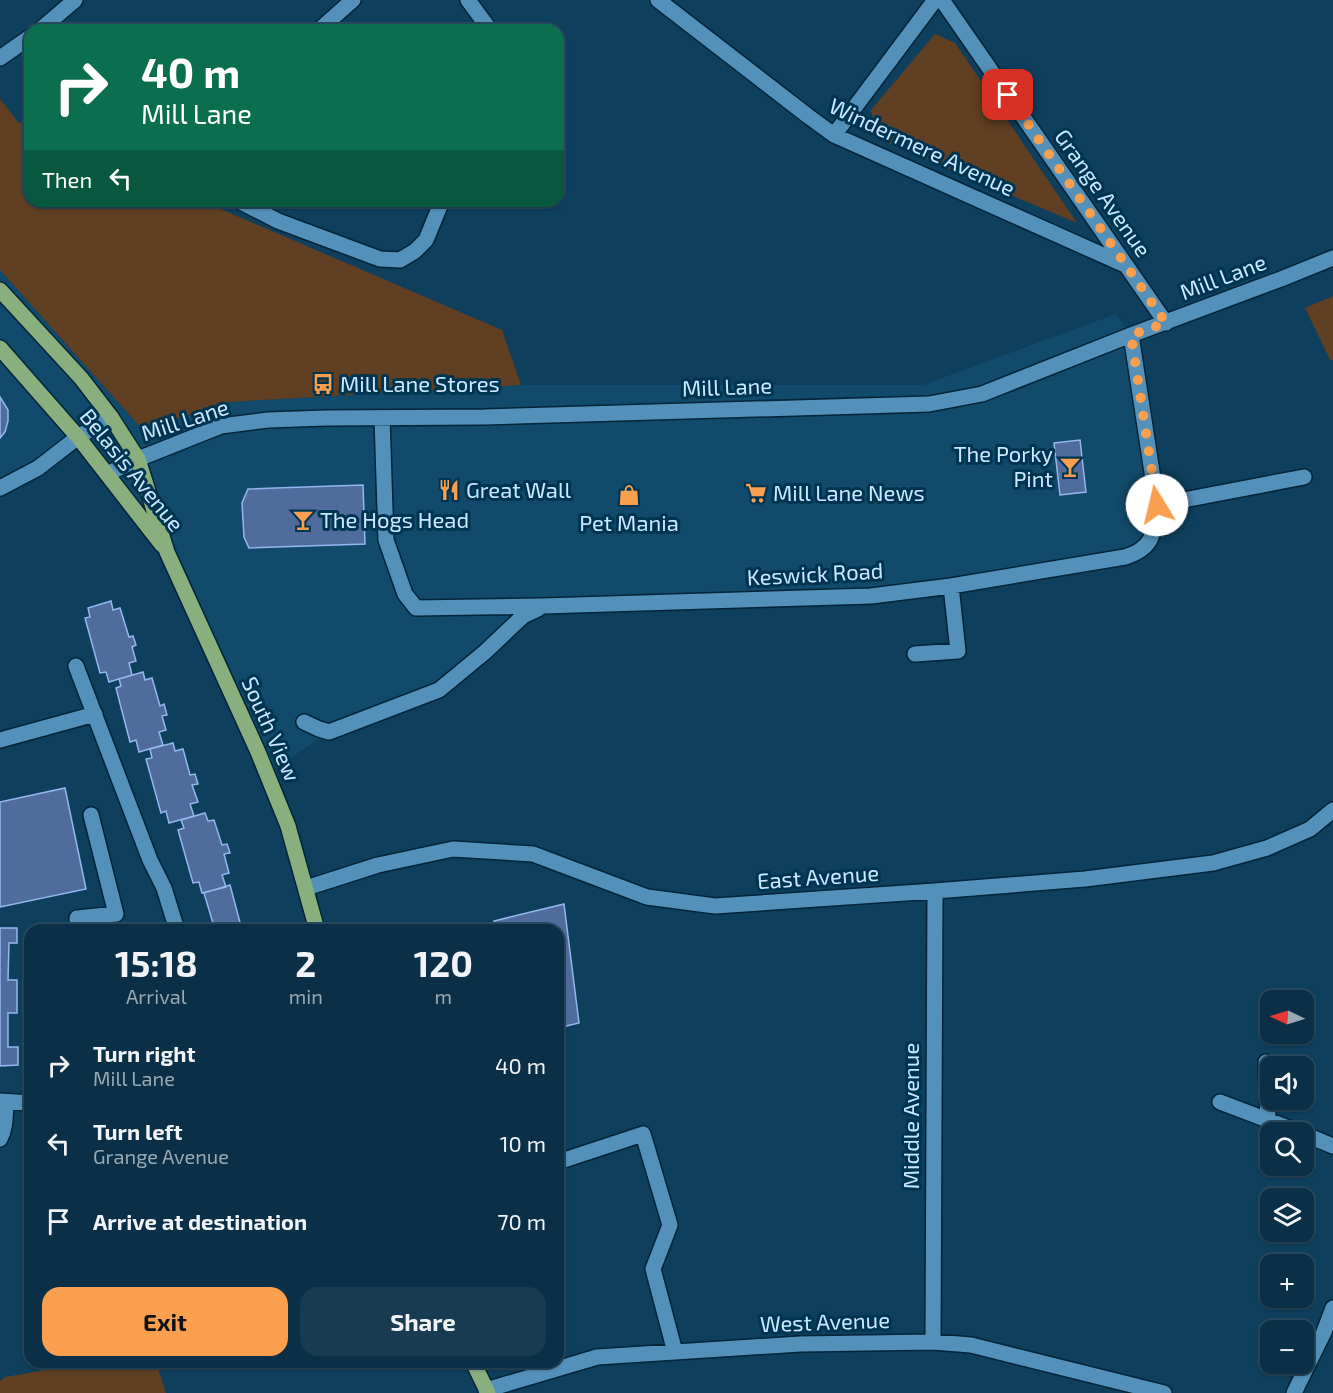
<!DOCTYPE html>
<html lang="en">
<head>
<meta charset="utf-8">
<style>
	:root { --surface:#0a2f46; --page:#183b51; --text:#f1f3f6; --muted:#99a9b3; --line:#2a4a5f; --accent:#fa9f4e }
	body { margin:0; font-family:"Exo 2",sans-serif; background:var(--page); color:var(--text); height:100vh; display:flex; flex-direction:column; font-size:22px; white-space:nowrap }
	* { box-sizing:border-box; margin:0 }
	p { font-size:20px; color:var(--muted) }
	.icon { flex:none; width:33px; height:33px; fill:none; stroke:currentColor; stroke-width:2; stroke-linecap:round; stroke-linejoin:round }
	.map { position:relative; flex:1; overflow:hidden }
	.drawer { position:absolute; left:24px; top:924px; width:540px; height:444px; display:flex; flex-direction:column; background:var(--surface); border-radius:18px; box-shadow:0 2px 4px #0004,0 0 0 2px var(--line) }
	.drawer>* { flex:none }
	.top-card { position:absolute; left:24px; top:24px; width:540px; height:183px; border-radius:18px; box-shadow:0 2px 4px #0004,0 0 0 2px var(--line); background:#0b6e4f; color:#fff; overflow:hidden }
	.needle { width:39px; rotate:274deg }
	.tools { position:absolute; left:1260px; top:990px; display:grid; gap:12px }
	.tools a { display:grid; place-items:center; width:54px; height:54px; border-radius:12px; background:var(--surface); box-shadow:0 2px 4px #0004,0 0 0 2px var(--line); font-size:30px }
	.pin { position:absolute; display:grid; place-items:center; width:51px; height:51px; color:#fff; margin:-26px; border-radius:12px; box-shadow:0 3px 9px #0006 }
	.me { position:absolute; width:66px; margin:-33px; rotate:351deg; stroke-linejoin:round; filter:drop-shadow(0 0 4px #0008) }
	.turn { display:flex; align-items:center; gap:21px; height:126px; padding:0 18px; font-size:27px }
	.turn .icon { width:78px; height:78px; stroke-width:2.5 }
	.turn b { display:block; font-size:42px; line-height:51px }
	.then { display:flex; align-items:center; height:57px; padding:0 18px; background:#0003; gap:12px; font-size:22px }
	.eta { display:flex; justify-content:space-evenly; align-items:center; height:102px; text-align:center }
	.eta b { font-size:36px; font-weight:700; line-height:42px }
	.primary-button { display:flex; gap:12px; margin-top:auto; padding:12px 18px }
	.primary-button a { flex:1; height:69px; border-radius:18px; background:var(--accent); color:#111; font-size:24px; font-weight:700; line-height:69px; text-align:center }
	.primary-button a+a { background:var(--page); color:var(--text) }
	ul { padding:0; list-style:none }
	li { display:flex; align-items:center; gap:18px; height:78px; padding:0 18px }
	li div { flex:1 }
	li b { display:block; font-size:22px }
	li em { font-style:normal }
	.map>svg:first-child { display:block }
</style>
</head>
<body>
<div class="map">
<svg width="1333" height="1393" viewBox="0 0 1333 1393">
	<rect width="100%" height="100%" fill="#0e3f5d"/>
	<!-- built -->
	<path fill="#114a6b" d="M0 270 143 430 230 402 521 385H923L1116 314 1131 335 1157 505 1146 546 951 586 542 606 439 690 329 732 267 774 167 552 79 437 0 488Z"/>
	<!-- green -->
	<path fill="#603f23" d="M935 34 955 43 1077 223 886 142 875 127 871 110Z
		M0 99 18 122 30 127V201H202L502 330 521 385 230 402 143 430 0 270Z
		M1333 296V360H1330L1305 308Z
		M91 1362H156L166 1393H0V1381L5 1377Z"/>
	<!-- building -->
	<path fill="#4f6c9c" stroke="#95b7ef" stroke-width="1.5" d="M0 397 8 410V421L5 432 0 438Z
		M1080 440 1086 492 1060 495 1054 443Z
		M363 485 365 544 249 548 244 537 242 503 248 489Z
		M111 601 113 610 120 608 129 637 133 636 136 645 132 647 136 661 129 663 132 675 109 682 106 672 100 673 85 618 90 617 88 608Z
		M143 672 145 680 152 678 160 706 164 704 167 715 162 716 166 730 159 732 163 745 139 752 136 740 130 742 116 688 121 686 119 679Z
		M173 743 175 751 183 749 190 775 195 774 198 784 192 785 198 802 190 804 194 816 169 823 166 811 161 813 146 759 152 758 150 749Z
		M65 788 86 889 0 907V802Z
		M205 813 208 821 214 820 222 845 227 844 230 853 224 854 229 873 222 875 226 887 202 893 199 882 193 883 178 830 184 828 181 820Z
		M230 885 242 930H215L204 893Z
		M564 904 579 1023 558 1028V930H496L494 921Z
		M0 928H17V943H9L8 980H17V1013H8V1047H18V1065L0 1066Z"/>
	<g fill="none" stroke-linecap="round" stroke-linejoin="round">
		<defs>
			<path id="minor" d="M468 0 490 30
				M658 0 808 116 834 135 1125 265
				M942 0 1166 323
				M40 30 75 0
				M319 30 353 0
				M0 58 30 37
				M834 135 935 0
				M239 201 278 221 380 259 400 260 415 251 426 240 442 201
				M382 418 386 540 405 594 416 608 542 606 871 596 951 586 1125 557C1154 548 1154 533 1157 505L1131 335
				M107 474 138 459 221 426 268 420 326 418 484 417 929 404 982 394 1131 335 1281 279 1333 258
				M0 488 38 468 78 437 111 417
				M1157 505 1304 477
				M915 654 958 651 951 586
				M76 666 150 860 164 888 177 930
				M304 722 319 729 329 732 439 690 485 652 523 616 538 609
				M0 740 95 714
				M306 888 378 865 453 849 533 854 647 897 715 906 935 891 1085 879 1213 863 1267 848 1310 829 1333 810
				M78 930 77 918 116 914 91 815
				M1266 1062 1268 1121
				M0 1101 30 1103
				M1220 1102 1299 1132
				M1304 1134 1333 1146
				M0 1139C6 1128 5 1115 6 1102
				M558 1162 643 1134 670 1225 653 1269 675 1352
				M933 1342 935 891
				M486 1390 597 1357 800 1344 933 1342 971 1345 1164 1393
				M1294 1393 1324 1332 1333 1308"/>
			<path id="major" d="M0 290 81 378 111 417 138 459 167 552 258 752 288 826 317 930
				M0 348 78 437 162 545
				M473 1362 488 1393"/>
		</defs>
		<!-- minor casing -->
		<use href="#minor" stroke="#042539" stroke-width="18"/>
		<!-- major casing -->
		<use href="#major" stroke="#042539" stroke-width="18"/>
		<!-- minor -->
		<use href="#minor" stroke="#5491ba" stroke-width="15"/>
		<!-- major -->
		<use href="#major" stroke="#89af7e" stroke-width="15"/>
	</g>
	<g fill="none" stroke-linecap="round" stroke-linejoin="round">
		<!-- route -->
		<path stroke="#fa9f4e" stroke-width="10" stroke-dasharray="0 18" d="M1008 95 1166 323 1131 335 1157 505"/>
	</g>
	<!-- icons -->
	<defs>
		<symbol id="bus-bare" viewBox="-9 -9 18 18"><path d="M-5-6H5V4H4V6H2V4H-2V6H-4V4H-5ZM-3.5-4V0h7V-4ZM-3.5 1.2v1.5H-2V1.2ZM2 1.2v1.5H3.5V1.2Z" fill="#fa9f4e" stroke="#003551" stroke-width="2.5" paint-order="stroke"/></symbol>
		<symbol id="bar-bare" viewBox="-9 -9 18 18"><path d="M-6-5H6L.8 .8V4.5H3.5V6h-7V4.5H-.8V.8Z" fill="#fa9f4e" stroke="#003551" stroke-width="2.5" paint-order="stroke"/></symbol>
		<symbol id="restaurant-bare" viewBox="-9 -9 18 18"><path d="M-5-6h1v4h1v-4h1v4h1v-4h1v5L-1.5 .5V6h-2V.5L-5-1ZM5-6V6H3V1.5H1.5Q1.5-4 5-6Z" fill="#fa9f4e" stroke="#003551" stroke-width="2.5" paint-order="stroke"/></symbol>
		<symbol id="supermarket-bare" viewBox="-9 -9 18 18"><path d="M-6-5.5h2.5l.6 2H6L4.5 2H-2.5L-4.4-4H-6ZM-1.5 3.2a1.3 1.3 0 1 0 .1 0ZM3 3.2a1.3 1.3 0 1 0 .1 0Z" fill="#fa9f4e" stroke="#003551" stroke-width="2.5" paint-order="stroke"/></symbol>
		<symbol id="shop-bare" viewBox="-9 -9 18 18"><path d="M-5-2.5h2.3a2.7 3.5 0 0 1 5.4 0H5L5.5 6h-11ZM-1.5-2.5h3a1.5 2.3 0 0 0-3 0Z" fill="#fa9f4e" stroke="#003551" stroke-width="2.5" paint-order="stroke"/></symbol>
	</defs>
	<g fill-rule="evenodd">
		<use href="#bus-bare" x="308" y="369" width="30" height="30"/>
		<use href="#bar-bare" x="1055" y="452" width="30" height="30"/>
		<use href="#restaurant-bare" x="434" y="475" width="30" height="30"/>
		<use href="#supermarket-bare" x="741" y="478" width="30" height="30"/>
		<use href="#shop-bare" x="614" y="480" width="30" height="30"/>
		<use href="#bar-bare" x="288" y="505" width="30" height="30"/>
	</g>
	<g text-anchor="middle" stroke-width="6" stroke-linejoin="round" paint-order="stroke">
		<!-- street labels -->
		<g font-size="22" fill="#cae8ff" stroke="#003551">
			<text transform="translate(922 147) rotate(25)" y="8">Windermere Avenue</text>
			<text transform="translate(1103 193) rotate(55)" y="8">Grange Avenue</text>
			<text transform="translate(1223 277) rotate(-21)" y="8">Mill Lane</text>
			<text transform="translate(727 387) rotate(-2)" y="8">Mill Lane</text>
			<text transform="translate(185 420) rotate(-18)" y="8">Mill Lane</text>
			<text transform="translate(132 470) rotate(51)" y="8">Belasis Avenue</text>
			<text transform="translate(815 574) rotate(-3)" y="8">Keswick Road</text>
			<text transform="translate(271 729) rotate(66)" y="8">South View</text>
			<text transform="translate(818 877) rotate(-4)" y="8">East Avenue</text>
			<text transform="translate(911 1116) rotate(-90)" y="8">Middle Avenue</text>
			<text transform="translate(825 1322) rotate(-2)" y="8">West Avenue</text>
		</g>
		<!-- poi labels -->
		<g font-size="22" fill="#cae8ff" stroke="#003551" text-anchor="start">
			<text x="340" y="392">Mill Lane Stores</text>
			<text x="1053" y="462" text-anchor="end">The Porky<tspan x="1053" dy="25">Pint</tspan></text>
			<text x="466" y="498">Great Wall</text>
			<text x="773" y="501">Mill Lane News</text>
			<text x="320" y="528">The Hogs Head</text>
			<text x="629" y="531" text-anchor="middle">Pet Mania</text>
		</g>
	</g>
</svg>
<div class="tools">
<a><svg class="needle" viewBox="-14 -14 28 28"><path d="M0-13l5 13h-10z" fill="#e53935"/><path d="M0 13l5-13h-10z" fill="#99a9b3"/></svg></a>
<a><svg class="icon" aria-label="sound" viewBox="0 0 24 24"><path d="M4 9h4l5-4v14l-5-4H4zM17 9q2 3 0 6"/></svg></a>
<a><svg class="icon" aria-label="search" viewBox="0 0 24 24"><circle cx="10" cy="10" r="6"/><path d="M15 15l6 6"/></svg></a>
<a><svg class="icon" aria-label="layers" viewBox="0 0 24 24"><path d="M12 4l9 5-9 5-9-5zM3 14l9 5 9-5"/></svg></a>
<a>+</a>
<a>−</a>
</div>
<div class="pin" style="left:1008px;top:95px;background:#d93025"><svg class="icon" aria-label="arrive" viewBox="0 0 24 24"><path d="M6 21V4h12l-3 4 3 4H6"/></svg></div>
<svg class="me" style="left:1157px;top:505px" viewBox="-20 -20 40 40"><circle r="19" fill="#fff"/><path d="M0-13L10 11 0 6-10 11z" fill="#fa9f4e"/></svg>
<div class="top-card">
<div class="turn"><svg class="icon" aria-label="right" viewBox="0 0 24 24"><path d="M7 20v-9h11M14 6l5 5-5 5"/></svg><div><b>40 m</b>Mill Lane</div></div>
<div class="then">Then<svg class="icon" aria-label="left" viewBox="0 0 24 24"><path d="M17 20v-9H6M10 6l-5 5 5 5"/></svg></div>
</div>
<section class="drawer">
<div class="eta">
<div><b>15:18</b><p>Arrival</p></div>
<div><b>2</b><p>min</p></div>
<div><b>120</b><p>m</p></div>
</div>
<ul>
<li><svg class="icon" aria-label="right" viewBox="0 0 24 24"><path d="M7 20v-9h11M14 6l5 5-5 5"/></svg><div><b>Turn right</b><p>Mill Lane</p></div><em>40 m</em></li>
<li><svg class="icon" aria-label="left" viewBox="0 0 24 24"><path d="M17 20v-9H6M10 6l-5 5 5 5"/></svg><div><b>Turn left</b><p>Grange Avenue</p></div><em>10 m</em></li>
<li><svg class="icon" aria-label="arrive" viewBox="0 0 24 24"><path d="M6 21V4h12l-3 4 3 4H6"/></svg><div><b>Arrive at destination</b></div><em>70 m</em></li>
</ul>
<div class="primary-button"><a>Exit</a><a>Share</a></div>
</section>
</div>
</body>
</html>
